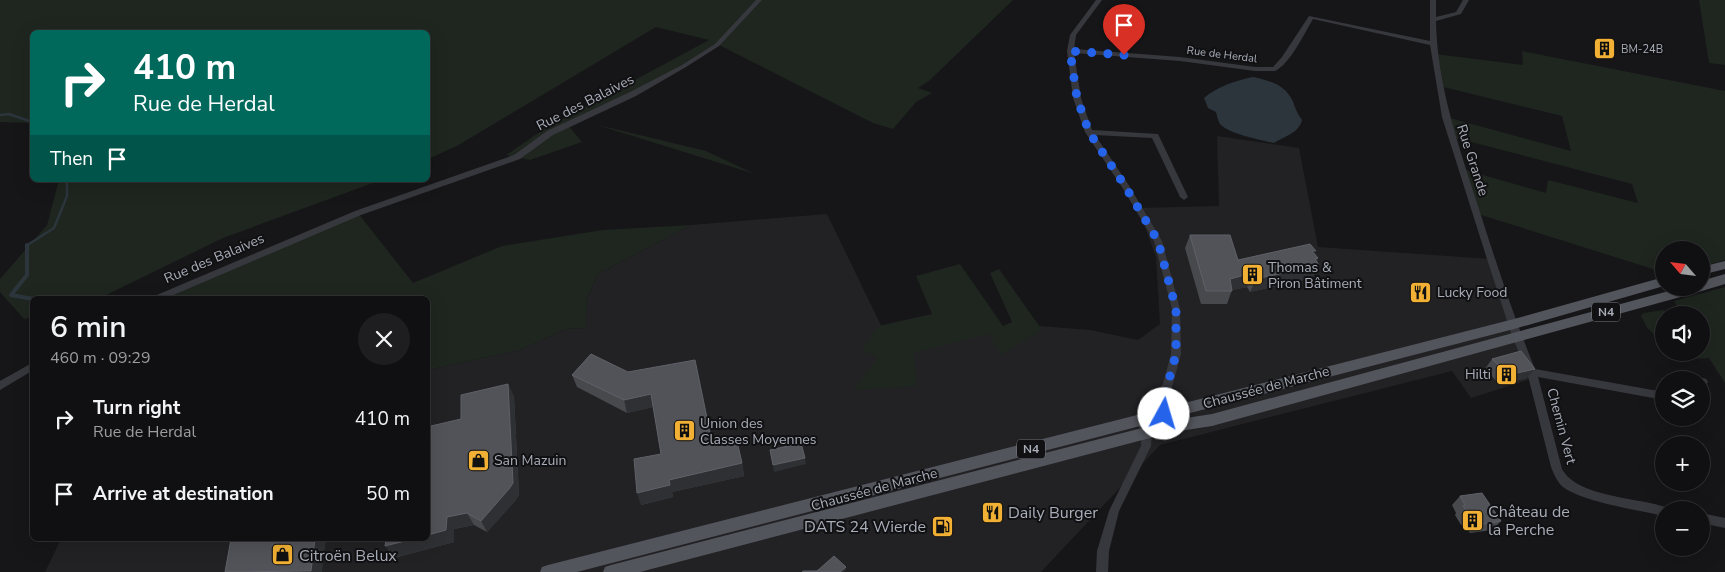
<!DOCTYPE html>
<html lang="en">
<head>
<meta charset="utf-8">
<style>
	:root { --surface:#101012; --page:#1e1e20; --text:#f1f3f6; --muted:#9c9d9f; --line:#303032 }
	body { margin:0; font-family:"Nunito Sans",sans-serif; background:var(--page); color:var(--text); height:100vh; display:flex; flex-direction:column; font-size:19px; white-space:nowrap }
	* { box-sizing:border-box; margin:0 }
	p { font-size:16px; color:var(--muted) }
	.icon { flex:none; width:28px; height:28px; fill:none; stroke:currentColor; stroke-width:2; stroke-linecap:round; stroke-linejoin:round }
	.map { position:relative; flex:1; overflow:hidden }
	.details { position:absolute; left:30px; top:296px; width:400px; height:245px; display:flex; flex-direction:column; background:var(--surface); border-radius:8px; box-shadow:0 5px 20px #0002,0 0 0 1px var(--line) }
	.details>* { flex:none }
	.banner { position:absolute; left:30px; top:30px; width:400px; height:152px; border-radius:8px; box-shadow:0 5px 20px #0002,0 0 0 1px var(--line); background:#00695c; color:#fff; overflow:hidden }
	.needle { width:32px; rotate:298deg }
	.buttons { position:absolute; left:1655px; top:241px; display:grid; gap:10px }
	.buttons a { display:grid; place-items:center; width:55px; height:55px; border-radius:50%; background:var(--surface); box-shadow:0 5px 20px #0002,0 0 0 1px var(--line); font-size:25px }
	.pin { position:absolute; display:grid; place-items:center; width:42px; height:42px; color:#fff; margin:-51px -21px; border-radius:50% 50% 50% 0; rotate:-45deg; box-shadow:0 0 5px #0007 }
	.pin .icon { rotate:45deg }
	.me { position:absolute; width:55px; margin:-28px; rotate:6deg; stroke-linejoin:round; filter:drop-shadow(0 0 4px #0008) }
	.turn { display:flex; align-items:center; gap:18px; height:105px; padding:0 20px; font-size:22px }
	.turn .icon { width:65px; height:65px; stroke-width:2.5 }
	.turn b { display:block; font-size:35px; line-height:42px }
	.then { display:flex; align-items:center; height:48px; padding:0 20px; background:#0003; gap:10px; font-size:19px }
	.round { display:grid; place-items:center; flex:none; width:52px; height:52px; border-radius:26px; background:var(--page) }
	.headline { display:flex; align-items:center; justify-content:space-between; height:85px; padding:0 20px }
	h1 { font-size:30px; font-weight:600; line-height:38px }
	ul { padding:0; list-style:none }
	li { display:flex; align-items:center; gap:15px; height:75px; padding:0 20px }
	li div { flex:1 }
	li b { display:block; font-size:19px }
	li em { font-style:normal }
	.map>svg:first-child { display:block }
</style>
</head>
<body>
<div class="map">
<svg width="1725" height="572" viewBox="0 0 1725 572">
	<rect width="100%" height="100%" fill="#161618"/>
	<!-- built -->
	<path fill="#222225" d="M1217 136 1299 148 1318 247 1491 259 1531 379 1471 398 1452 371 1160 445 1041 572H45L61 539H428V370L520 350 566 329 586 328 587 298 598 274 691 225 827 214 891 346 1039 326 1090 330 1138 340 1160 324 1156 257 1138 208 1219 206Z"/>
	<!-- green -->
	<path fill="#1e261f" d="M0 0H757L717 45 684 66 568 125 582 142 530 160 506 155 544 129 709 40 656 27 457 146 428 159V32H32V123L0 122Z
		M762 0H1013L929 81 918 88 932 93 916 102 893 129 873 123 719 45Z
		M1699 0H1725V65L1709 63Z
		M1522 51 1725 91V260L1701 267V250H1664V277L1659 278 1653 269 1478 214 1462 169 1546 193 1548 180 1638 203 1632 184 1452 137 1446 117 1571 151 1562 116 1439 86 1435 54 1523 65Z
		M594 124 706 151 755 174Z
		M59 180H381L223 238 98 299H32V317L24 319 0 292V279L47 225Z
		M358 213 413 283 502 246 603 230 691 225 598 274 587 298 586 328 566 329 520 350 428 370V299H155Z
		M960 264 1003 326 1012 322 990 273 999 269 1042 330 1001 355 989 334 914 353 917 386 853 390 878 357 862 351 878 326 932 314 916 276Z
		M1725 287V383L1709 358 1677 360 1670 353 1701 352V315H1682L1674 301Z
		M1663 310 1668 315H1664V346L1646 326 1641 316 1644 313Z"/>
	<!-- water -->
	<path fill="#2c353c" d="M1253 77C1266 80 1281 83 1289 95 1295 102 1294 110 1302 120 1299 133 1285 136 1274 143 1261 140 1229 134 1220 124 1218 121 1217 116 1216 112L1208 108 1204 98C1218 86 1235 81 1253 77Z"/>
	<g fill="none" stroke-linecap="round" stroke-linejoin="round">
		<!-- stream-far1 -->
		<path stroke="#2c353c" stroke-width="2.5" d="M0 115 9 114 32 122
			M26 246 54 228 67 196V180"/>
		<!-- stream -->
		<path stroke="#2c353c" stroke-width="4" d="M27 245V275L11 295 33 299"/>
		<!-- minor -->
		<path fill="#37383d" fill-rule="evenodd" d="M756 0H762L719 46 686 67 636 96 553 135 520 159 361 215 164 299H151L152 297 355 211 514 155 547 131 630 92 682 65 715 44Z
			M1096 0H1102L1076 35 1074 49 1180 57 1255 67H1273L1282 57 1309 16 1430 41V0H1436V17L1456 12 1463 0H1469L1461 14 1436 21C1437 84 1458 144 1477 203 1495 259 1513 315 1535 369L1664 392V400L1538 377 1562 469C1578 498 1639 497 1668 508L1669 510H1664V516C1638 510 1583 502 1563 487 1557 482 1554 474 1551 467L1527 372 1512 336 1487 259 1442 117 1430 45 1313 19C1304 34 1290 64 1275 71H1255L1180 61 1074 53 1081 98 1092 130 1158 134 1188 197 1184 200 1180 197 1152 138 1095 135 1128 184 1162 241 1180 309 1181 354 1169 398V413L1178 426 1177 429 1173 430 1169 429 1159 414V398L1171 354 1172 309 1154 241 1122 187 1085 132 1073 98 1067 51 1070 35Z
			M32 363V371L0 390V381Z
			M1703 378 1706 379 1708 382 1706 385 1701 387V380H1698Z
			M1140 416 1143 417 1152 433 1151 446 1119 511 1109 551 1108 572H1096L1097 551 1109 511 1141 446 1142 433 1135 420 1137 417Z
			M1701 513 1725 518V528L1701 523Z"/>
		<!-- primary -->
		<path fill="#53555c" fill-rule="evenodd" d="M1725 261V269L1701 275V267Z
			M1725 274V284L1695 293 1212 426 1173 432 640 572H603L605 567 611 565 1173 420 1212 414 1680 288H1701V281Z
			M1664 277V286L1514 329 577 572H540L542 567 548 565 1514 319Z"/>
	</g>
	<!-- wall -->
	<path fill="#47494d" d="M1190 235 1238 260 1314 253 1318 258 1317 261 1319 265 1312 278 1250 292 1247 287 1232 290 1227 304H1201L1185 248Z
		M591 354 712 442 742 463 744 476 672 492 673 497 641 505 661 454 653 407 627 413 577 387 572 375Z
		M1492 359 1527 378 1500 385 1485 369Z
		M508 384 514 397 519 495 515 501 487 532 474 525 454 529V542L394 558 428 506 429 498H428V470H430L461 419Z
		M1460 496 1501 521 1492 530 1470 533 1464 525H1461L1455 515 1456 513 1452 505Z"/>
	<!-- shaded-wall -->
	<path fill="#2f3033" d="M1318 258 1314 266 1319 265 1312 278 1250 292 1256 279Z
		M1252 273 1247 287 1229 291 1230 279Z
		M1535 369 1527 378 1500 385 1508 375Z
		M508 384 514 397 519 495 515 501 487 532 481 521Z
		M651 394 654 407 627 413 624 400Z
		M805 458 806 464 774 472 773 465Z
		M742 463 744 476 672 492 673 497 641 505 637 493 669 480Z
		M428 484H430L437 496 428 498Z
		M467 513 474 525 454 529V542L394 558 385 546 413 539H428V535L447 517Z
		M315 539H326L322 572H309Z
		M846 567V570L843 572H840Z"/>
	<!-- building -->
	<path fill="#525359" stroke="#5f6168" d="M1190 235H1230L1238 260 1310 244 1316 251H1312L1318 258 1315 259 1319 265 1256 279 1252 273 1230 279 1232 291H1206Z
		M1521 351 1535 369 1508 375 1492 359Z
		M591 354 628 372 695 360 712 442 736 437 742 463 669 480 670 485 637 493 634 459 661 454 651 394 624 400 572 375Z
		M508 384 513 483 509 489 481 521 467 513 447 517 446 530 428 535V507L430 484H428V470H430L431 426 461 419V395Z
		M801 443 805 458 773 465 770 450Z
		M1482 493 1501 521 1478 525 1472 516H1470L1463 506 1465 505 1460 496Z
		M231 539H315L311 571 225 572Z
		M386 539H413L385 546Z
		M834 556 846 567 840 572H802L803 571H817Z"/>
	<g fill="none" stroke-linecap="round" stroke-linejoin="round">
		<!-- route -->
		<path stroke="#2563eb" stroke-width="9" stroke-dasharray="0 16.2" d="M1124 55 1070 51 1077 98 1089 132 1125 186 1158 241 1176 309V354L1164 398V414"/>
	</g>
	<!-- icons -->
	<defs>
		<symbol id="building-square" viewBox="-11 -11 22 22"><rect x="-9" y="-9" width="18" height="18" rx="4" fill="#f2b134" stroke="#111113"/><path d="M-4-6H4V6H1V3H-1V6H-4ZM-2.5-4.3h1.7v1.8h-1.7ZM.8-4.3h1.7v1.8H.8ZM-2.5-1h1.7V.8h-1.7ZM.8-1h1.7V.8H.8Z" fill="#111"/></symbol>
		<symbol id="restaurant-square" viewBox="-11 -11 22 22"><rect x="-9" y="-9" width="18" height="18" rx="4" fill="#f2b134" stroke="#111113"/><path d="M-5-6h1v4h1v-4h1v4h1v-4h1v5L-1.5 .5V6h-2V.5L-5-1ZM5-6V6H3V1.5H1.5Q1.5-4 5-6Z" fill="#111"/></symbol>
		<symbol id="shop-square" viewBox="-11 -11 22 22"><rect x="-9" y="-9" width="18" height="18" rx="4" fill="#f2b134" stroke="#111113"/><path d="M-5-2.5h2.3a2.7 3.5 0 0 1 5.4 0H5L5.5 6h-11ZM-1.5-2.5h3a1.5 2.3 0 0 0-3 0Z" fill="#111"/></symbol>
		<symbol id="fuel-square" viewBox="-11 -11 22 22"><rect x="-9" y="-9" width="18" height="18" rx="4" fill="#f2b134" stroke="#111113"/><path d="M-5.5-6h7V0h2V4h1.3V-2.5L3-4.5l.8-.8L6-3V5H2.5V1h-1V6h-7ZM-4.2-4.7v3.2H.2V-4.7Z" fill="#111"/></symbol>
	</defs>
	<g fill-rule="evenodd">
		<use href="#building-square" x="1592" y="36" width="25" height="25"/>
		<use href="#building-square" x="1240" y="262" width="25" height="25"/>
		<use href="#restaurant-square" x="1408" y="280" width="25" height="25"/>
		<use href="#building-square" x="1494" y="362" width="25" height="25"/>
		<use href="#building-square" x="672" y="418" width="25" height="25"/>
		<use href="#shop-square" x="466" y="448" width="25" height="25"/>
		<use href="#restaurant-square" x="980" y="500" width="25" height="25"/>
		<use href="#building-square" x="1460" y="508" width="25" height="25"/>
		<use href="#fuel-square" x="930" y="514" width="25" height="25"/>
		<use href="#shop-square" x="270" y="542" width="25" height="25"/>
	</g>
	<g text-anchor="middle" stroke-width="4" stroke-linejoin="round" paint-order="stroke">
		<!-- far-poi labels -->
		<g font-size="11" fill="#a8adb8" stroke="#111113" text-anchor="start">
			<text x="1621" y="53">BM-24B</text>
		</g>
		<!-- far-street labels -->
		<g font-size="11" fill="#a8adb8" stroke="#111113">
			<text transform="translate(1222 54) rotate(7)" y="4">Rue de Herdal</text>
		</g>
		<!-- shield labels -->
		<g fill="#111113" stroke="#7b7e86" stroke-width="1">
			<rect x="1592" y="302.5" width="28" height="19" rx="4"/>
			<rect x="1017" y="439.5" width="28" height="19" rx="4"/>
		</g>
		<g font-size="12" font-weight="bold" fill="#a8adb8">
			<text x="1606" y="316">N4</text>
			<text x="1031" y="453">N4</text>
		</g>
		<!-- street labels -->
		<g font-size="14" fill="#a8adb8" stroke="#111113">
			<text transform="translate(585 102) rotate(-27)" y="5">Rue des Balaives</text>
			<text transform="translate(1473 160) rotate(72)" y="5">Rue Grande</text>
			<text transform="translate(214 258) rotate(-23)" y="5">Rue des Balaives</text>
			<text transform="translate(1266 387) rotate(-15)" y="5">Chaussée de Marche</text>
			<text transform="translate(1562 426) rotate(75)" y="5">Chemin Vert</text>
			<text transform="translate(874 489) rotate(-15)" y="5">Chaussée de Marche</text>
		</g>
		<!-- poi labels -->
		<g font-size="14" fill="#a8adb8" stroke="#111113" text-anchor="start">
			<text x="1268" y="272">Thomas &amp;<tspan x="1268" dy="16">Piron Bâtiment</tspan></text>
			<text x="1437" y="297">Lucky Food</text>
			<text x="1491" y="379" text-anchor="end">Hilti</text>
			<text x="700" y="428">Union des<tspan x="700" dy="16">Classes Moyennes</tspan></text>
			<text x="494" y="465">San Mazuin</text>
		</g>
		<!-- near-poi labels -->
		<g font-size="16" fill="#a8adb8" stroke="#111113" text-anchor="start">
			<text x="1488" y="517">Château de<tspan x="1488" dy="18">la Perche</tspan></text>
			<text x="1008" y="518">Daily Burger</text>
			<text x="926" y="532" text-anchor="end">DATS 24 Wierde</text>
			<text x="299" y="561">Citroën Belux</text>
		</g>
	</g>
</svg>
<div class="buttons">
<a><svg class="needle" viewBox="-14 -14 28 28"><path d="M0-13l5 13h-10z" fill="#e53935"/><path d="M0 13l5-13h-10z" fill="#9c9d9f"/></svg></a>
<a><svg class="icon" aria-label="sound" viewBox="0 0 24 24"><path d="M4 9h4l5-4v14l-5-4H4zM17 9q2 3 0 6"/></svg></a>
<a><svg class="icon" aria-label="layers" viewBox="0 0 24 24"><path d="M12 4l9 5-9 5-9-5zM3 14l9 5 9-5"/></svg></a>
<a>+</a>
<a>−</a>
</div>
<div class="pin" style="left:1124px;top:55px;background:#d93025"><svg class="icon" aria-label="arrive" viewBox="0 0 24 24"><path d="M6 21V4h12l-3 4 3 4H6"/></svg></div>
<svg class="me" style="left:1164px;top:414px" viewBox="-20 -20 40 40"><circle r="19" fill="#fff"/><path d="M0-13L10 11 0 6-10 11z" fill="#2563eb"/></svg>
<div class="banner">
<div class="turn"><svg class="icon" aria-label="right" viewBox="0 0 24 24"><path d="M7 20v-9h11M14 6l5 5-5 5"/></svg><div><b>410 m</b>Rue de Herdal</div></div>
<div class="then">Then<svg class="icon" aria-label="arrive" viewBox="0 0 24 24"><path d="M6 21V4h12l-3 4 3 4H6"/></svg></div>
</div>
<section class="details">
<div class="headline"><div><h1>6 min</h1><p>460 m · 09:29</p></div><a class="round"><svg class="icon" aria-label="close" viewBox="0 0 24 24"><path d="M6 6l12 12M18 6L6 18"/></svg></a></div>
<ul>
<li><svg class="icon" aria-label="right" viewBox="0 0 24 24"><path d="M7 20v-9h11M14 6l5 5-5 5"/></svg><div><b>Turn right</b><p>Rue de Herdal</p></div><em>410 m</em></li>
<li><svg class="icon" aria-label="arrive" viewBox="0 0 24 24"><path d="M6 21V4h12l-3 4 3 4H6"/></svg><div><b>Arrive at destination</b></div><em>50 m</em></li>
</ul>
</section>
</div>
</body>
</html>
